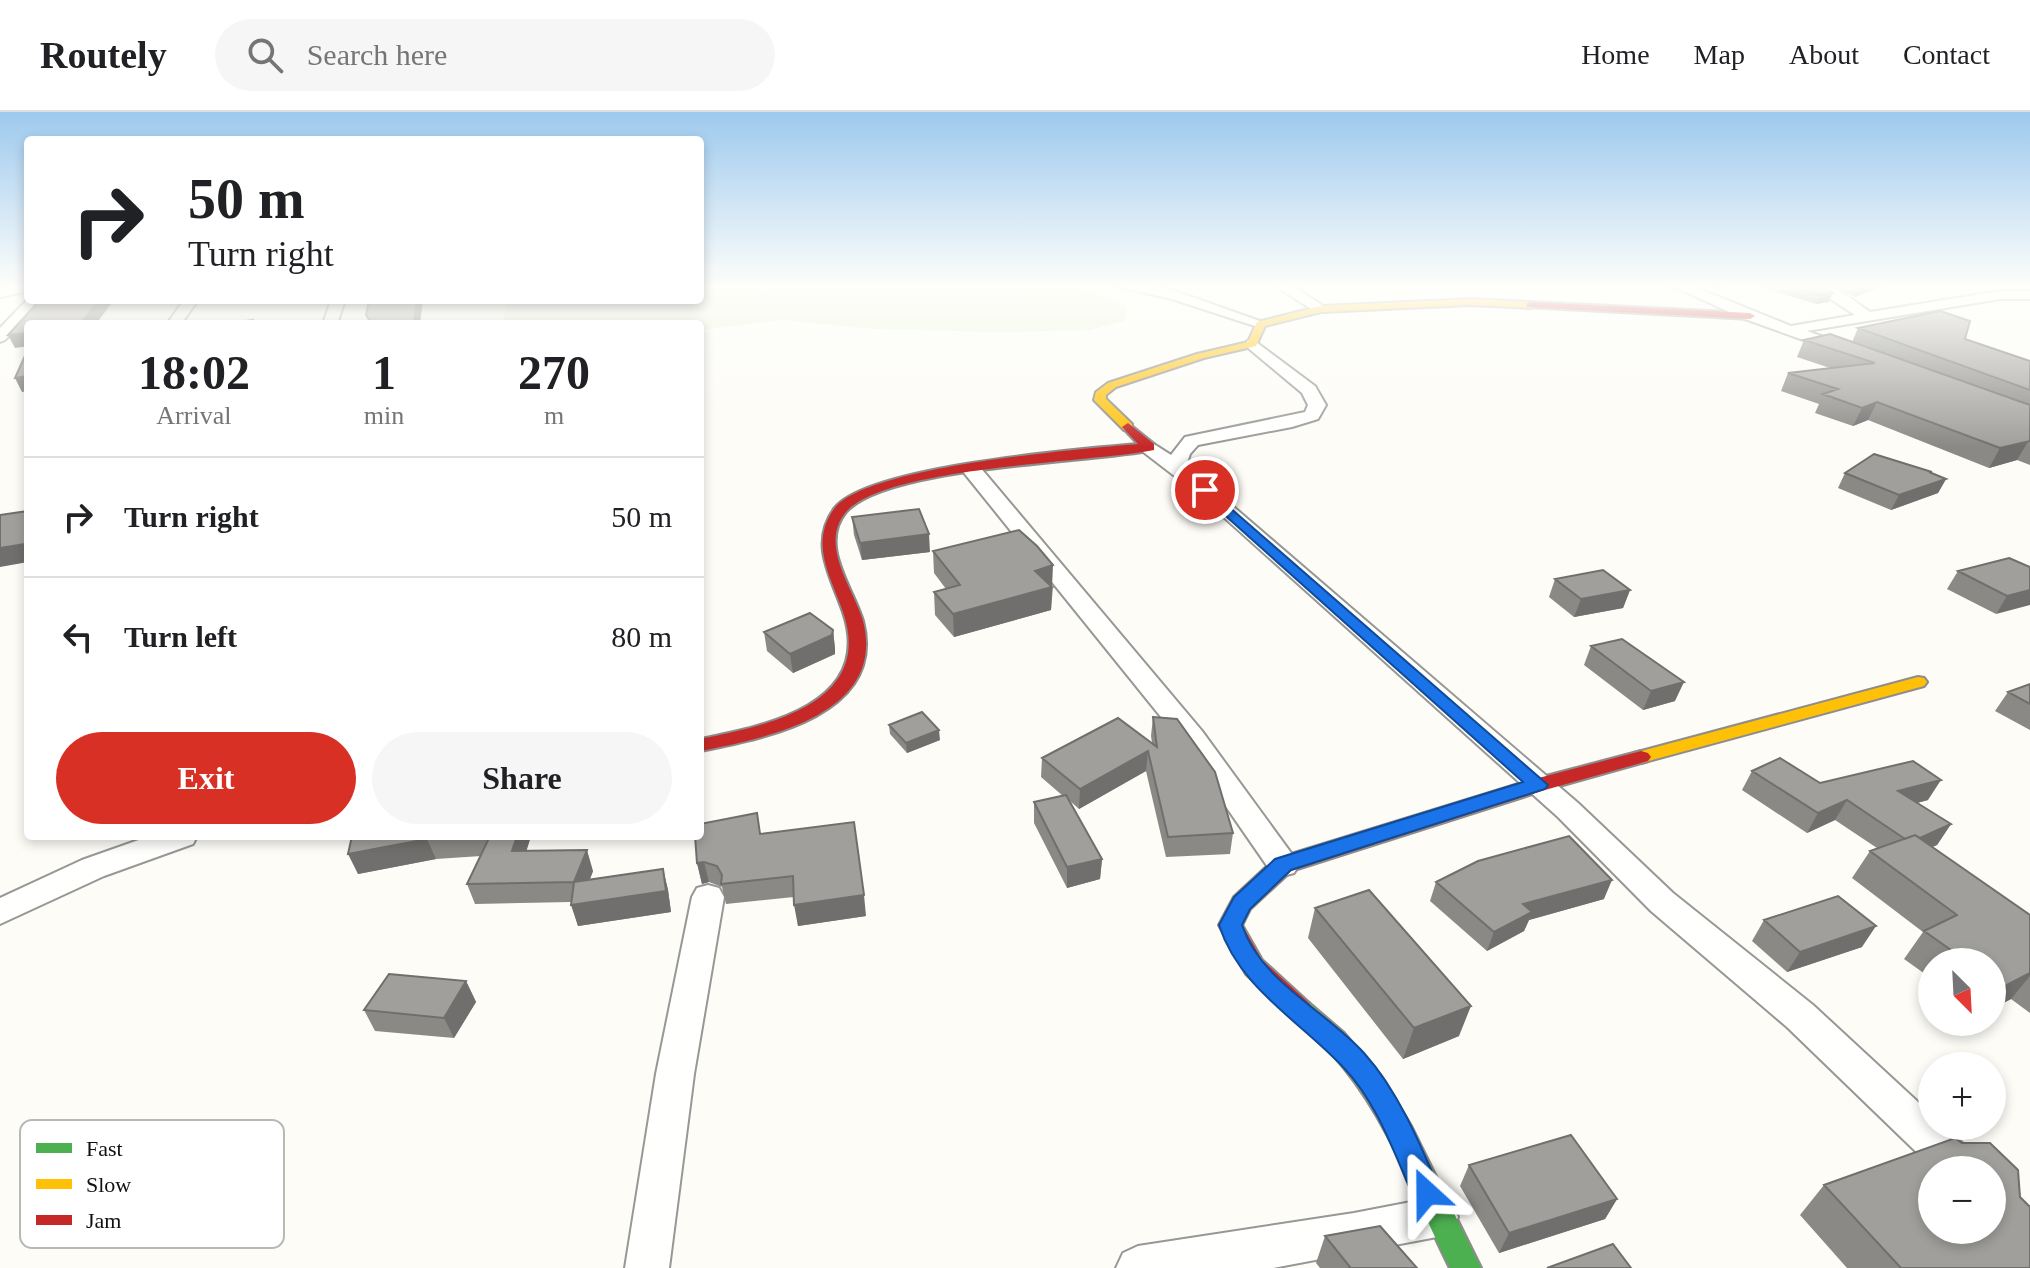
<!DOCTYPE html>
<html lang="en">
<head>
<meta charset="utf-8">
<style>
	:root { --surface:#fff; --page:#f6f6f6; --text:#202124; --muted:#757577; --line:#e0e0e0; --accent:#d93025 }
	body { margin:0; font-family:Georgia,serif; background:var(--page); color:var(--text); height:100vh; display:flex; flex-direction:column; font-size:30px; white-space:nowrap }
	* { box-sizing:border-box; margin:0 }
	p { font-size:26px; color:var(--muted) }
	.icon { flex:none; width:44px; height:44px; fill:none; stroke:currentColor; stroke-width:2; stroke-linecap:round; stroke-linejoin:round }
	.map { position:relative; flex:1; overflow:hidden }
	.sheet { position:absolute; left:24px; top:208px; width:680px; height:520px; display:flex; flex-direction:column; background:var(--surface); border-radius:8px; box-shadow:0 4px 12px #0003 }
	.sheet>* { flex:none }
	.top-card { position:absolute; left:24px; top:24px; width:680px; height:168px; border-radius:8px; box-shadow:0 4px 12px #0003; background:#fff; color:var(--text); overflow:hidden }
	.needle { width:52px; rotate:156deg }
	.fabs { position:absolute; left:1918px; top:836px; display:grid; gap:16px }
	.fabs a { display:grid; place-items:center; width:88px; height:88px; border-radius:50%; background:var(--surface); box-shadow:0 4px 12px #0003; font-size:40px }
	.pin { position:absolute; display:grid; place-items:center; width:68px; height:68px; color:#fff; margin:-34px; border:4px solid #fff; border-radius:50%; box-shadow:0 2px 8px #0007 }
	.me { position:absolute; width:88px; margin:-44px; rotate:336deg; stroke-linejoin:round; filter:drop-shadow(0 0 6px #0008) }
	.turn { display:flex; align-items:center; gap:28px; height:168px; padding:0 32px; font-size:36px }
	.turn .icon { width:104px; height:104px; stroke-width:2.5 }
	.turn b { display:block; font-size:56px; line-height:68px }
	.eta { display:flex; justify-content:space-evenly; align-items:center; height:136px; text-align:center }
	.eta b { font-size:48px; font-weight:700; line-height:56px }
	.button { display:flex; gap:16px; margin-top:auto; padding:16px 32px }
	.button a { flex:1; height:92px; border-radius:48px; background:var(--accent); color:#fff; font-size:32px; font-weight:700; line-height:92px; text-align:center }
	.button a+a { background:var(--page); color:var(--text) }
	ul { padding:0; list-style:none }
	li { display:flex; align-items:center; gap:24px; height:120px; padding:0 32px; border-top:2px solid var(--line) }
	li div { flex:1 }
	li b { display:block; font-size:30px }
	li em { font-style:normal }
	header { display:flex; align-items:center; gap:48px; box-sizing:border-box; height:112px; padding:0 40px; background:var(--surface); border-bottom:2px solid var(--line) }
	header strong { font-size:38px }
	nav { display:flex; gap:44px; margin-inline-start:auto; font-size:28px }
	.search { width:560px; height:72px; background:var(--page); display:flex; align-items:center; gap:20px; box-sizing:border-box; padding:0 28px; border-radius:44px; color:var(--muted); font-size:30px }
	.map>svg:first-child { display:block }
</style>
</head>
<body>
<header>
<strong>Routely</strong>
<div class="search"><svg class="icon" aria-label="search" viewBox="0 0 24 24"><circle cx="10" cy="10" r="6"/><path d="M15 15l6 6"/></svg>Search here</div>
<nav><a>Home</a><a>Map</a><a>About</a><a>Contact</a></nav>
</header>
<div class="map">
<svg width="2030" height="1156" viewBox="0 0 2030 1156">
	<rect width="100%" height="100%" fill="#fdfcf7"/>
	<!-- green -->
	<path fill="#e7f3d7" d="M700 173H1062L1087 177 1127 195 1124 209 1090 218 1000 220 874 217 783 208 700 218V212H500L504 208 506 188H700Z"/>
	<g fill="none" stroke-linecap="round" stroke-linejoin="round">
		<defs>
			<path id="street" d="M16 173H28V179L0 185V177Z
				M1110 173H1143L1175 179 1268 212 1261 216 1172 187Z
				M1274 173H1291L1328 197 1326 200H1316Z
				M1670 173H1690L1791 214 1855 203 1809 173C1836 173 1849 185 1870 200L2000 179H2030V187H2000L1807 219 1851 235 1853 238 1845 243 1745 207Z
				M28 187 42 188 5 228 0 230V216Z
				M184 188H198L181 212H167Z
				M331 188H345L337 212H323Z
				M1252 227 1315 274 1326 293 1318 307 1292 315 1198 333 1190 342 1186 354 1578 691 1673 781 1813 893 1932 1003V1014H1944L1977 1045 1983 1058H1935L1787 915 1651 799 1558 705 1198 382 1142 339 1140 335 1149 329 1171 343 1185 325 1305 300 1308 293 1302 281 1247 235V229Z
				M972 352 979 354 1202 619 1294 745 1299 753 1294 761 1283 764 1272 761 1182 631 965 362 962 358 965 354Z
				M150 724H197L193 732 104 764 0 812V786L82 748Z
				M708 773 719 776 724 785 694 962 669 1156H625L656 962 692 785 697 776Z
				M1437 1085 1452 1091 1458 1105 1452 1119 1437 1125 1273 1156H1116L1123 1141 1138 1134 1354 1101Z"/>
			<path id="fast" d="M1300 888 1309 891 1344 921 1381 964 1411 1014 1481 1156H1450C1416 1089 1392 1015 1344 956 1329 937 1310 921 1291 905L1288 898 1291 891Z"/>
			<path id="slow" d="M1471 187 1531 190 1536 193 1531 196 1471 193 1321 200 1265 214 1256 234 1204 246 1116 275 1106 283V287L1132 312V318H1124L1094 288 1096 280 1108 271 1197 242 1248 230 1257 210 1321 194Z
				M1918 565 1924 566 1927 570 1924 574 1641 651 1631 645 1634 641Z"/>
			<path id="jam" d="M1531 190 1750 201 1755 204 1750 207 1527 195V191Z
				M1128 311 1154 332V338C1090 351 886 354 846 400 818 433 854 477 863 509 887 603 766 626 700 639V627C766 614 875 592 843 500 831 465 809 432 834 397 865 354 1082 337 1138 332L1122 315Z
				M1641 639 1648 641 1651 645 1648 649 1545 678 1291 759 1250 797 1242 813 1262 848 1309 891 1312 898 1309 905 1300 908 1291 905 1246 862 1219 813 1234 785 1275 747 1531 668Z"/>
		</defs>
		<!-- street casing -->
		<use href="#street" stroke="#979795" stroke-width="4"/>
		<!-- fast casing -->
		<use href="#fast" stroke="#8e8d8b" stroke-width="4"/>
		<!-- slow casing -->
		<use href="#slow" stroke="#8e8d8b" stroke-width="4"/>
		<!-- jam casing -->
		<use href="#jam" stroke="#8e8d8b" stroke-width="4"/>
		<!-- street -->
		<use href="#street" fill="#fffffe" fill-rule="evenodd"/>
		<!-- fast -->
		<use href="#fast" fill="#4caf50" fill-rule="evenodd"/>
		<!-- slow -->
		<use href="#slow" fill="#ffc107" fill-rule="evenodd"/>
		<!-- jam -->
		<use href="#jam" fill="#c62828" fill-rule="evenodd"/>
	</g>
	<!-- wall -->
	<path fill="#8a8986" d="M1702 173H1736L1713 177Z
		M1753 173H1821L1829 190 1816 192Z
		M1828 173H1886L1855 185 1836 175Z
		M1858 216 1965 227 2030 249V353L2017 348 1989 356 1868 308 1853 314 1815 301 1819 292 1781 279 1788 261 1830 256 1797 245 1804 228 1852 230Z
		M1845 361H1931L1946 367 1938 381 1891 398 1838 376Z
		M852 405 930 440 862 448 854 423Z
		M933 439 1053 475 1051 498 954 525 935 503 934 480 946 477 934 461Z
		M2030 455 1996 502 1947 477 1958 459Z
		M1555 467 1630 478 1623 496 1574 505 1549 485Z
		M833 518 835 537V542L793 561 767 539 764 520Z
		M1591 534 1675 589 1643 598 1584 553Z
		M2030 572V618L1995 599 2008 580Z
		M1153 605 1233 721 1230 742 1166 745 1146 659 1079 697 1070 689 1102 747 1100 767 1067 776 1034 711V690L1063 684 1041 665 1042 646 1152 631 1151 624Z
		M889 613 940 628 907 641 890 622Z
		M1752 659 1928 688 1917 691 1951 712 1937 733 1932 735 2030 803V901L2011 887 1992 897V850H1932V867L1904 847 1923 820 1852 766 1870 739 1877 736 1835 708 1807 721 1742 678Z
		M761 722 866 804 798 814 794 785 726 792 722 775 709 770 702 772 697 751Z
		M352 724H531L526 739 593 759 590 767 663 757 668 778 671 800 578 814 571 790 475 792 467 772 481 744 436 747 358 762Z
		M1436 770 1604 787 1529 808 1524 819 1487 839 1430 789Z
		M1315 796 1459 924 1403 947 1308 826Z
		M1764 808 1862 835 1787 860 1752 829Z
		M466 869 476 890 454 926 375 919 364 898Z
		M1469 1053 1617 1087 1605 1107 1499 1141 1460 1074Z
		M1824 1073 2020 1085 2030 1156H1847L1800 1103Z
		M1325 1124 1417 1156H1320L1316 1151Z"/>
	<!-- shaded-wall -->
	<path fill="#716f6d" d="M1715 173H1736L1713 177Z
		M1868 173H1886L1855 185 1858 177Z
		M1833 181 1829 190 1816 192 1820 183Z
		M99 188H114L96 212H80Z
		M417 188H423L420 212H414V210Z
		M28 221V234L15 236 8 223Z
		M28 264V279L22 280 15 266Z
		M1877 290 1868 308 1853 314 1862 296Z
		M2029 328 2017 348 1989 356 2000 336Z
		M1929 360H1932L1925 374 1946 367 1938 381 1891 398 1899 383Z
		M929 422 930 440 862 448 860 431Z
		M28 427V450L0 455V436Z
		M1053 453 1051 498 954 525 953 502 1035 459Z
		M1630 478 1623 496 1574 505 1581 487Z
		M2030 478V493L1996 502 2007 484Z
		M833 518 835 537V542L793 561 790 542Z
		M1684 570 1675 589 1643 598 1651 579Z
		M939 618 940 628 907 641 906 631Z
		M1148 639 1146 659 1079 697 1080 677Z
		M1941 668 1928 688 1886 699 1898 679Z
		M1847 688 1835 708 1807 721 1818 701Z
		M1951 712 1937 733 1897 750 1911 730Z
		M517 724H531L520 760 512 739Z
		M427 727 436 747 358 762 348 742Z
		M587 738 593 759 581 790 574 770Z
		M1102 747 1100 767 1067 776V755Z
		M704 750 709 770 702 772 697 751Z
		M663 757 668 778 671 800 578 814 571 793Z
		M1612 768 1604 787 1529 808 1524 819 1487 839 1494 820 1523 792Z
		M864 783 866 804 798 814 794 793Z
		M1876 814 1862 835 1787 860 1800 840Z
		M2030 861V864L2011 887 1992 897V888L2003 875Z
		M466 869 476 890 454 926 444 906Z
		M1471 894 1459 924 1403 947 1414 916Z
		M1617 1087 1605 1107 1499 1141 1509 1121Z"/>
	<!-- building -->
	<path fill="#a19f9c" stroke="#716f6d" stroke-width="2" fill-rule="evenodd" d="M1786 173H1821L1833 181 1820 183Z
		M1852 173H1868L1858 177Z
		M40 188H99L80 212H28V221L8 223Z
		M369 188H417L414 210 415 212H372L366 203Z
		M1940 199 1970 209 1965 227 2030 249V278L1858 216Z
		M253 208 252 212H222H223Z
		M1830 222 2030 293V329L2000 336 1877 290 1862 296 1823 282 1838 277 1788 261 1875 251 1804 228Z
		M28 237V264L15 266Z
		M1874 342 1932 360H1929L1946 367 1899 383 1845 361Z
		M919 397 929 422 860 431 852 405Z
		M28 399V427L25 432 0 436V403Z
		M1019 418 1037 434 1053 453 1035 459 1052 475 953 502 934 480 960 473 933 439Z
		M2009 446 2030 455V478L2007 484 1958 459Z
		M1603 458 1630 478 1581 487 1555 467Z
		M810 501 833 518 832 523 790 542 764 520Z
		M1622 527 1684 570 1651 579 1591 534Z
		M2030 572V592L2008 580Z
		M922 600 939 618 906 631 889 613Z
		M1153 605 1177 607 1215 660 1233 721 1168 725 1148 639 1080 677 1042 646 1118 606 1157 635Z
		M1780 646 1820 671 1913 649 1941 668 1898 679 1951 712 1920 726 1915 723 1905 727 1847 688 1818 701 1752 659Z
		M1066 683 1102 747 1067 755 1034 690Z
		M757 701 760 722 854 710 864 783 794 793 793 764 721 772 722 763 717 754 704 750 697 751 695 724H700V712Z
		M1915 723 2030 803V861L2003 875 1992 867V850H1968L1924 819 1957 803 1870 739Z
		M352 724H465L427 727 348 742Z
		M490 724H517L512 739 587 738 574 770 467 772Z
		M1569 724 1612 768 1523 792 1532 800 1494 820 1436 770 1478 749Z
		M663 757 666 779 571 793 574 770Z
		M1369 778 1471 894 1414 916 1315 796Z
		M1838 784 1876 814 1800 840 1764 808Z
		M389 862 466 869 444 906 364 898Z
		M1571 1023 1617 1087 1509 1121 1469 1053Z
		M1955 1026 1962 1031H1990L2018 1058 2020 1085 2030 1095V1156H1901L1824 1073ZM1932 1058H1992V1118H1932Z
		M1380 1114 1417 1156H1349L1350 1155 1325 1124Z
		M1613 1132 1631 1156H1547Z"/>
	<!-- sky -->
	<linearGradient id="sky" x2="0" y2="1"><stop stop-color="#9dc9ee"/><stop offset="0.52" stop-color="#fefefb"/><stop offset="1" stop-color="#fefefb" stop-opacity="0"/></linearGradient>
	<rect width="2030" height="335" fill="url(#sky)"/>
	<!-- route -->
	<path fill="#1a73e8" stroke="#114b97" stroke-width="2" d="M1205 374 1548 673 1545 677 1291 758 1250 797 1242 813C1261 870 1325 898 1364 941 1399 980 1421 1034 1441 1081L1437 1091 1427 1095 1416 1091C1396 1046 1378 991 1343 955 1300 909 1239 876 1219 813L1234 785 1275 747 1523 670 1200 381V375Z"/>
	<!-- legend -->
	<rect x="20" y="1008" width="264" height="128" rx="12" fill="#fff" stroke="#b8b8b8" stroke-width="2"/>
	<rect x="36" y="1031" width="36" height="10" fill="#4caf50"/>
	<rect x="36" y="1067" width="36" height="10" fill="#ffc107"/>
	<rect x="36" y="1103" width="36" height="10" fill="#c62828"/>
	<g font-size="22" fill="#111">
		<text x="86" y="1044">Fast</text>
		<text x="86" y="1080">Slow</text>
		<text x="86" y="1116">Jam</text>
	</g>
</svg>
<div class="fabs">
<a><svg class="needle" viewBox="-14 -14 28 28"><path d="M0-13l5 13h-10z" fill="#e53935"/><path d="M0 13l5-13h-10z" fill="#757577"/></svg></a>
<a>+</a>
<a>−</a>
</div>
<div class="pin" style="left:1205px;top:378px;background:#d93025"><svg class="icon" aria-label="arrive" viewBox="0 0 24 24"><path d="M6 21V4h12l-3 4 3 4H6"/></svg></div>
<svg class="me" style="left:1427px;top:1081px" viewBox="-20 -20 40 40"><path d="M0-17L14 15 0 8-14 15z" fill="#1a73e8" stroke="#fff" stroke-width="4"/></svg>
<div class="top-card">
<div class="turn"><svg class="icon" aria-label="right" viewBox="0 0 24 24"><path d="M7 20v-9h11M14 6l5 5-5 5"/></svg><div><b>50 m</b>Turn right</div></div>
</div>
<section class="sheet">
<div class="eta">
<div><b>18:02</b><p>Arrival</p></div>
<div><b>1</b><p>min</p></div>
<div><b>270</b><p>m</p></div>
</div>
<ul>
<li><svg class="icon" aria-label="right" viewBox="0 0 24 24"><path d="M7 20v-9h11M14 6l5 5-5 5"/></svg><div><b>Turn right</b></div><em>50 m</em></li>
<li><svg class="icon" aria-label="left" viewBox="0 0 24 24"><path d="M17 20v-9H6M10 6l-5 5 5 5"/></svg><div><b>Turn left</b></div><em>80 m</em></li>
</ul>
<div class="button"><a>Exit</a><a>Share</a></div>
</section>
</div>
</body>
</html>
